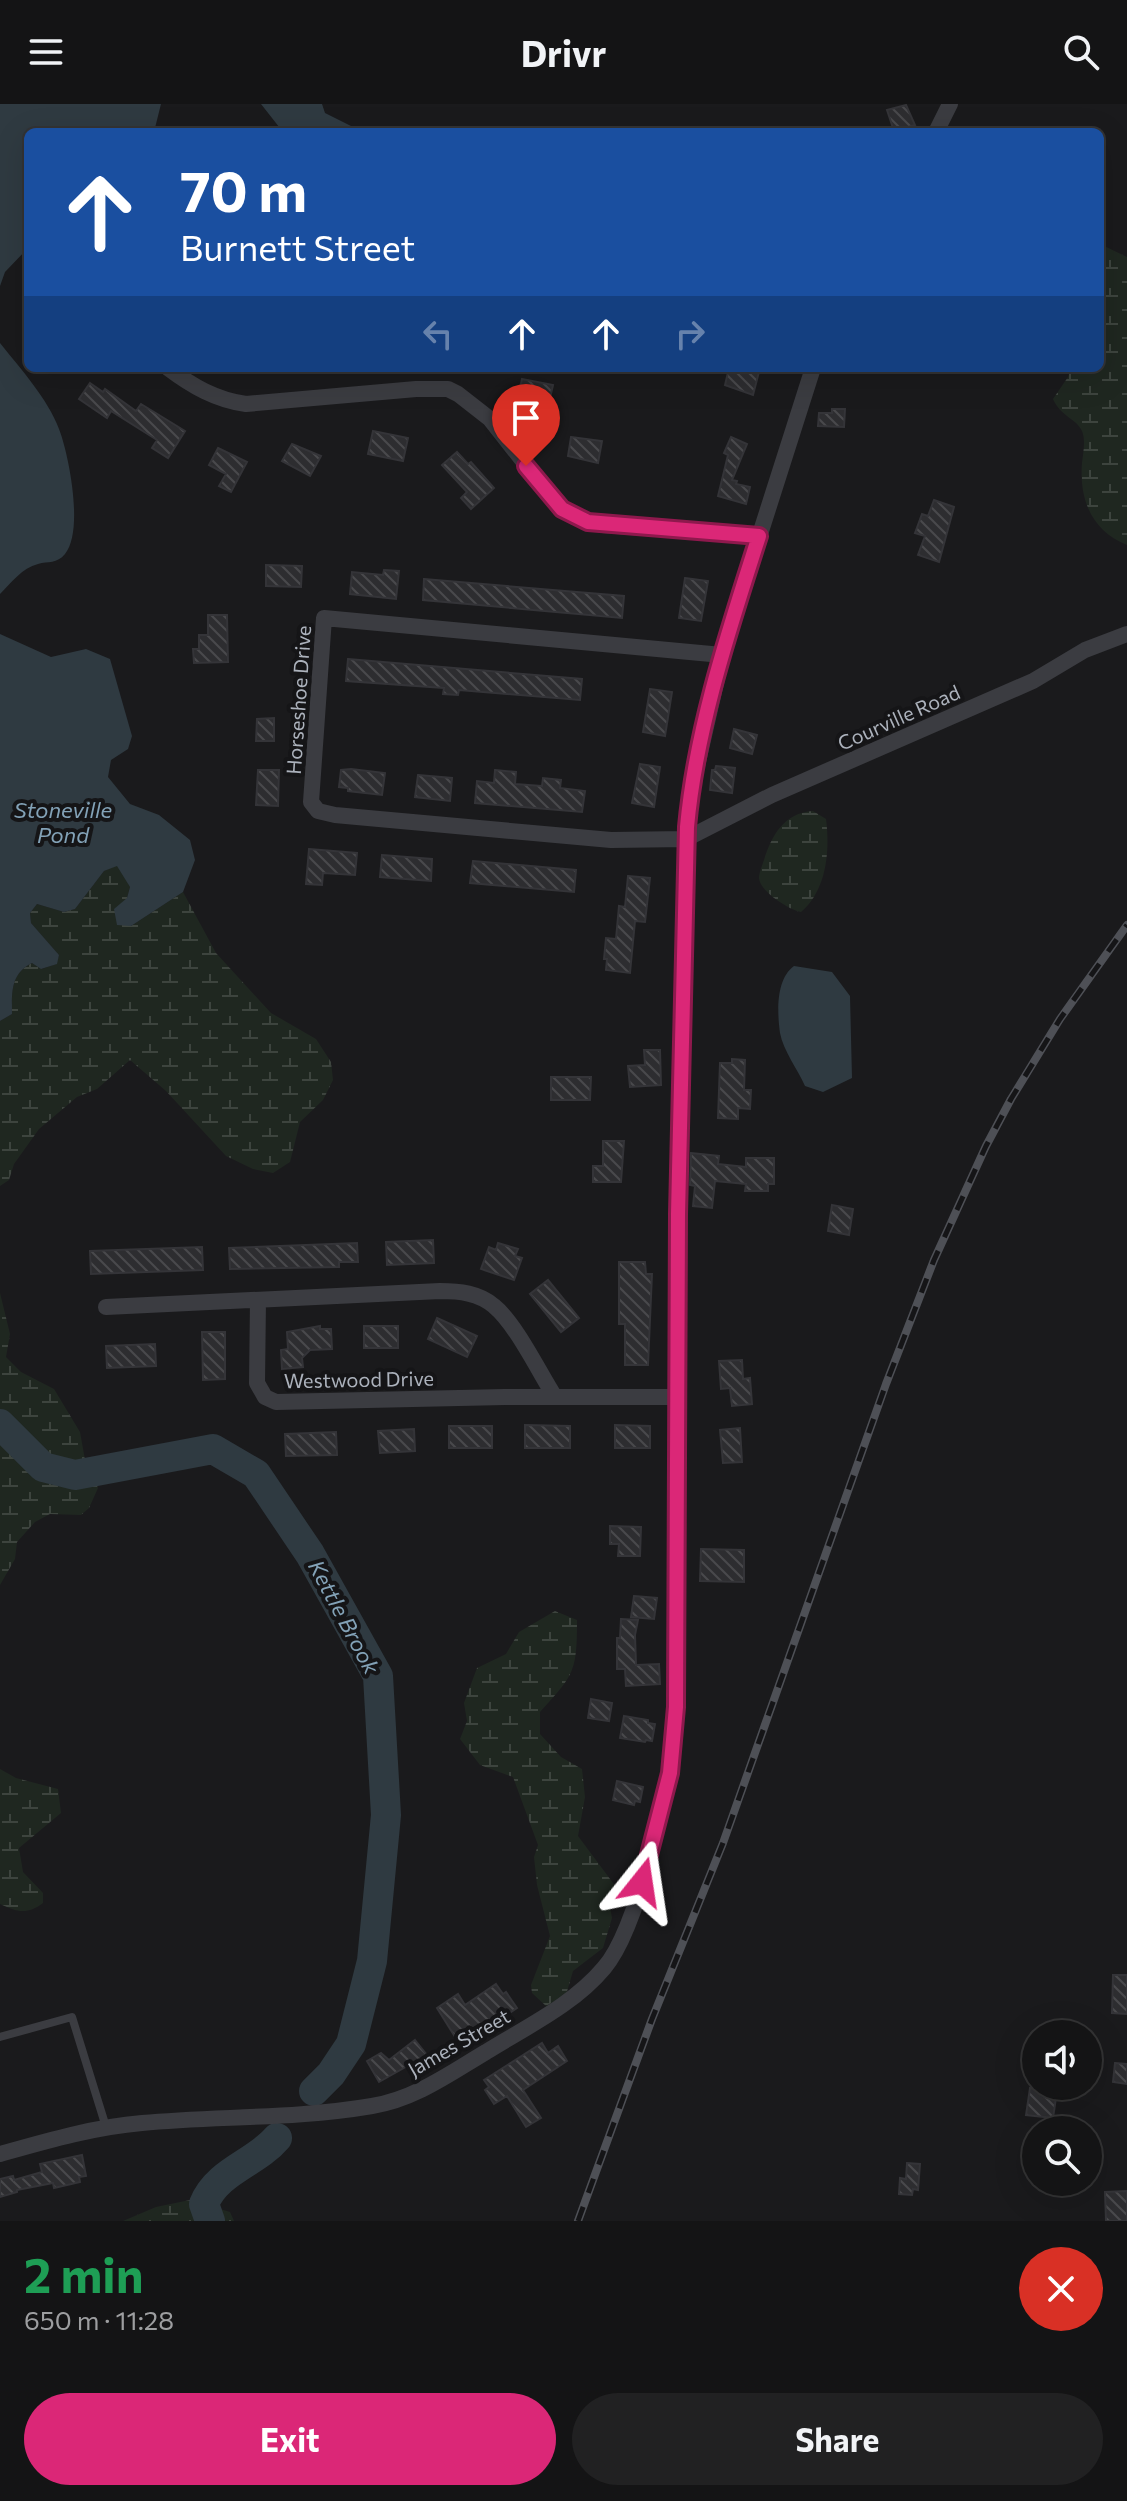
<!DOCTYPE html>
<html lang="en">
<head>
<meta charset="utf-8">
<style>
	:root { --surface:#141415; --page:#212122; --text:#f1f3f6; --muted:#9d9ea0; --line:#333334; --accent:#db2777 }
	body { margin:0; font-family:Commissioner,sans-serif; background:var(--page); color:var(--text); height:100vh; display:flex; flex-direction:column; font-size:30px; white-space:nowrap }
	* { box-sizing:border-box; margin:0 }
	p { font-size:26px; color:var(--muted) }
	.icon { flex:none; width:44px; height:44px; fill:none; stroke:currentColor; stroke-width:2; stroke-linecap:round; stroke-linejoin:round }
	.map { position:relative; height:2117px; overflow:hidden }
	.sheet { display:flex; flex-direction:column; background:var(--surface); flex:1 }
	.sheet>* { flex:none }
	.guide { position:absolute; left:24px; top:24px; width:1080px; height:244px; border-radius:12px; box-shadow:0 8px 32px #0002,0 0 0 2px var(--line); background:#1a4fa0; color:#fff; overflow:hidden }
	.fabs { position:absolute; left:1022px; top:1916px; display:grid; gap:16px }
	.fabs a { display:grid; place-items:center; width:80px; height:80px; border-radius:50%; background:var(--surface); box-shadow:0 8px 32px #0002,0 0 0 2px var(--line); font-size:40px }
	.pin { position:absolute; display:grid; place-items:center; width:68px; height:68px; color:#fff; margin:-82px -34px; border-radius:50% 50% 50% 0; rotate:-45deg; box-shadow:0 0 8px #0007 }
	.pin .icon { rotate:45deg }
	.me { position:absolute; width:88px; margin:-44px; rotate:15deg; stroke-linejoin:round; filter:drop-shadow(0 0 6px #0008) }
	.turn { display:flex; align-items:center; gap:28px; height:168px; padding:0 24px; font-size:36px }
	.turn .icon { width:104px; height:104px; stroke-width:2.5 }
	.turn b { display:block; font-size:56px; line-height:68px }
	.lanes { display:flex; align-items:center; height:76px; padding:0 24px; background:#0003; justify-content:center; gap:40px; direction:ltr }
	.lanes .off { opacity:.35 }
	.round { display:grid; place-items:center; flex:none; width:84px; height:84px; border-radius:42px; background:var(--page) }
	.headline { display:flex; align-items:center; justify-content:space-between; height:136px; padding:0 24px }
	h1 { font-size:48px; font-weight:700; line-height:60px; color:#1e9e55 }
	.cta { display:flex; gap:16px; margin-top:auto; padding:16px 24px }
	.cta a { flex:1; height:92px; border-radius:48px; background:var(--accent); color:#fff; font-size:32px; font-weight:700; line-height:92px; text-align:center }
	.cta a+a { background:var(--page); color:var(--text) }
	header { display:flex; justify-content:space-between; align-items:center; height:104px; padding:0 24px; background:var(--surface); font-size:36px; font-weight:700 }
	.map>svg:first-child { display:block }
</style>
</head>
<body>
<header><svg class="icon" aria-label="menu" viewBox="0 0 24 24"><path d="M4 6h16M4 12h16M4 18h16"/></svg>Drivr<svg class="icon" aria-label="search" viewBox="0 0 24 24"><circle cx="10" cy="10" r="6"/><path d="M15 15l6 6"/></svg></header>
<div class="map">
<svg width="1127" height="2117" viewBox="0 0 1127 2117">
	<defs>
		<pattern id="wetland-marsh" width="20" height="14" patternUnits="userSpaceOnUse" patternTransform="scale(2)"><rect width="20" height="14" fill="#1f2720"/><path d="M1 5h8M5 5V1M11 12h8M15 12V8" fill="none" stroke="#3d443e"/></pattern>
		<pattern id="building-back-hatch" width="6" height="6" patternUnits="userSpaceOnUse" patternTransform="scale(2)"><rect width="6" height="6" fill="#2d2d30"/><path d="M-1 5l2 2M0 0l6 6M5-1l2 2" fill="none" stroke="#49494c"/></pattern>
	</defs>
	<rect width="100%" height="100%" fill="#1a1a1c"/>
	<!-- wetland -->
	<path fill="url(#wetland-marsh)" d="M1100 140 1127 153V441C1092 427 1079 396 1082 359 1083 350 1086 336 1082 327 1076 314 1061 313 1053 295L1068 273 1071 264H1100Z
		M813 707 826 715C830 746 827 786 801 808 790 806 760 788 759 774 759 769 762 762 764 756 772 731 784 709 813 707Z
		M118 761 130 783 127 794 131 822 183 788 216 849 271 909 316 935 331 958 333 976 323 996 300 1018 290 1058 273 1069 253 1065 226 1052 166 987 130 956 97 985 77 993 39 1025 14 1060 9 1076 0 1082V917L12 910C12 888 10 870 32 859L42 865 56 860 59 851 31 819 30 809 37 800 64 808 75 805 104 767Z
		M0 1189 10 1230 6 1253 21 1268 54 1285 80 1328 85 1356 98 1384 89 1404 81 1411 50 1410 35 1418 17 1438 15 1455 0 1481Z
		M555 1507 577 1516C577 1568 574 1571 540 1608V1630L561 1653 582 1665 585 1693 578 1732 616 1783 610 1803 612 1814 603 1844 573 1867 566 1891 546 1902 532 1889 531 1881 550 1832 537 1781 534 1753 538 1741 513 1673 480 1661 460 1635 467 1617 464 1599 477 1564 506 1550 519 1528Z
		M0 1665 16 1674 58 1685 61 1709 19 1744 23 1768 43 1789V1799C27 1811 17 1808 0 1800Z
		M190 2096 230 2108 234 2117H123L156 2103Z"/>
	<!-- water -->
	<path fill="#2f3a41" d="M0 0H161L154 28H28V144L5 168 0 182Z
		M261 0H322L325 9 363 28H283Z
		M0 239C20 264 48 295 59 325 69 351 84 427 65 450 57 460 48 457 38 460 22 464 11 479 0 490Z
		M0 530 51 553 86 545 110 555 132 632 128 645 111 656 108 673 130 700 159 711 190 736 195 756 183 788 131 822 117 821 114 805 127 794 130 783 117 762 104 767 75 805 64 808 37 800 30 809 31 819 59 851 57 860 41 865 32 859C10 870 12 889 12 910L0 917Z
		M794 862 832 868 850 892 852 974 823 988 805 982C798 966 783 946 780 929 777 907 776 875 794 862Z"/>
	<g fill="none" stroke-linecap="round" stroke-linejoin="round">
		<!-- river -->
		<path stroke="#2f3a41" stroke-width="30" d="M0 1320 43 1363 75 1371 213 1345 256 1370 310 1450 378 1572 386 1711 372 1857 351 1940 331 1970 314 1987
			M210 2117 204 2100C217 2067 256 2059 277 2034"/>
	</g>
	<!-- building -->
	<path fill="url(#building-back-hatch)" stroke="#343438" stroke-width="2" d="M906 1 915 21 894 27 887 6Z
		M729 264H760L753 291 725 281Z
		M522 275 553 281 548 303 534 300V296L518 293Z
		M90 279 103 288 105 285 136 307 141 300 185 327 168 354 152 344 157 336 111 307 107 314 79 295Z
		M832 305H845L844 323 818 322 819 309H832Z
		M373 327 408 334 403 357 368 350Z
		M571 333 602 337 598 359 568 352Z
		M731 333 747 340 732 376 737 377 736 380 750 383 746 400 718 392 728 351 724 349Z
		M292 340 321 352 310 372 282 357Z
		M218 344 247 358 231 388 219 382 226 370 209 361Z
		M457 348 468 360 471 358 494 384 471 405 461 394 467 388 442 361Z
		M934 396 954 403 939 458 918 451 925 432 915 429 922 410 928 412Z
		M266 461 302 462 301 483 266 482Z
		M384 466 399 467 396 495 350 490 352 468 383 471Z
		M685 474 708 477 701 517 679 514Z
		M424 475 624 492 622 514 423 496Z
		M208 511H227L228 558 194 559 193 545H199V531H208Z
		M348 555 582 575 580 596 459 586 458 591 443 590 444 584 346 577Z
		M650 585 672 588 665 632 643 628Z
		M274 614V637H256L257 615Z
		M734 625 757 631 752 650 730 644Z
		M640 660 660 663 654 703 632 699Z
		M716 662 735 664 732 689 710 686 712 666H715Z
		M351 665 385 669 382 691 348 687V684L339 683 341 666Z
		M258 666H279L278 702 256 701Z
		M495 666 516 668 515 680 542 682 543 674 561 676 560 684 585 687 582 708 475 699 477 677 494 679Z
		M418 671 452 674 450 697 415 693Z
		M309 745 357 749 355 771 323 769 322 781 306 780Z
		M382 751 432 755 431 777 380 773Z
		M473 757 576 766 574 788 470 779Z
		M628 772 650 774 645 818 635 817 630 869 606 866 607 855H604L606 834 616 835 619 802 625 803Z
		M644 946H660L661 981 630 983 628 962 645 961Z
		M732 955 745 956 744 986H751L750 1005 738 1004V1015L718 1014 720 959H732Z
		M551 973H591L590 996H551Z
		M603 1037H624L621 1078H593V1062H603Z
		M691 1049 719 1052 718 1060 746 1063V1054H774V1080H768V1087H745L746 1080 715 1077 712 1104 693 1102 695 1082 690 1081Z
		M832 1101 853 1105 849 1131 828 1127Z
		M433 1136 434 1159 387 1161 386 1138Z
		M357 1139 358 1158H339V1163L230 1165 229 1144Z
		M498 1139 518 1145 515 1152 522 1154 514 1176 481 1165 489 1143 496 1146Z
		M202 1143 203 1166 91 1170 90 1147Z
		M619 1158H645L646 1170H652L648 1261H625V1220H619Z
		M548 1176 579 1214 561 1228 530 1190Z
		M437 1214 477 1232 467 1253 428 1235Z
		M320 1222V1225H331L332 1245 310 1246 302 1254 303 1263 282 1265 281 1246 288 1245 287 1228Z
		M364 1222H398V1244H364Z
		M202 1228H225V1275L203 1276Z
		M155 1240 156 1262 107 1264 106 1242Z
		M742 1256 743 1275 750 1274 752 1300 732 1302 730 1284 721 1285 719 1257Z
		M525 1321 570 1322V1344H525Z
		M615 1321 650 1322V1344H615Z
		M449 1322H492V1344H449Z
		M740 1324 742 1358 723 1359 720 1326Z
		M414 1325 415 1347 380 1349 378 1327Z
		M336 1328 337 1351 286 1352 285 1330Z
		M610 1422 641 1423 640 1452H618L619 1440H610Z
		M701 1445 744 1446V1478L700 1477Z
		M634 1492 657 1494 654 1515 631 1513Z
		M621 1515 638 1516 635 1531 636 1561 659 1560 660 1580 626 1582 625 1565H617V1534H620Z
		M591 1595 612 1599 609 1617 588 1614Z
		M624 1612 648 1616V1619L655 1620 652 1637 646 1636 645 1638 620 1634Z
		M617 1677 643 1683 640 1698 635 1697 634 1701 613 1696Z
		M1113 1871H1127V1910L1112 1909Z
		M496 1880 503 1890 506 1888 517 1904 471 1935 467 1930 457 1936 437 1904 458 1890 465 1901Z
		M415 1936 431 1956 417 1967 411 1960 379 1978 367 1957 381 1949 389 1956Z
		M542 1939 548 1949 558 1942 567 1957 523 1986 541 2014 526 2023 507 1992 494 2000 485 1986 489 1983 484 1976Z
		M1115 1959 1127 1960V1980L1113 1978Z
		M1030 1984 1048 1986 1047 1993 1056 1994 1053 2014 1026 2011Z
		M82 2051 86 2072 79 2073 80 2078 54 2084 53 2079 17 2086V2088L0 2093V2075L13 2072 14 2076 42 2068 40 2060Z
		M907 2059 920 2060 918 2086 913 2085 912 2091 899 2090 900 2074 906 2075Z
		M1127 2087V2117H1106L1105 2088Z"/>
	<g fill="none" stroke-linecap="round" stroke-linejoin="round">
		<!-- lane -->
		<path stroke="#3b3c41" stroke-width="8" d="M0 1933 72 1913 106 2023"/>
		<!-- street -->
		<path stroke="#3b3c41" stroke-width="16" d="M936 28 950 0
			M168 264C192 282 216 296 246 300L416 285H448L458 290 490 315 556 399 574 413 602 421 759 432
			M722 551 324 514 311 698 318 707 335 711 611 736 686 735 772 691 1033 577 1085 546 1127 530
			M258 1196 257 1279 265 1293 276 1298 505 1293H677
			M106 1203 440 1187C459 1187 479 1189 494 1202 516 1220 539 1268 555 1293
			M0 2050C46 2037 94 2023 142 2019 218 2012 296 2015 372 2002 415 1995 449 1970 486 1948 526 1923 573 1901 604 1864 638 1825 670 1681 675 1628L678 1110 689 697 725 540 813 264"/>
		<defs>
			<path id="rail" d="M578 2117 652 1915 723 1739 886 1280 934 1156 986 1042 1011 995 1060 915 1127 821"/>
		</defs>
		<!-- rail casing -->
		<use href="#rail" stroke="#4e5056" stroke-width="8"/>
		<!-- rail -->
		<use href="#rail" stroke="#151517" stroke-width="5" stroke-dasharray="15" stroke-linecap="butt"/>
	</g>
	<g fill="none" stroke-linecap="round" stroke-linejoin="round">
		<defs>
			<path id="route" d="M526 362 562 405 588 418 759 432C729 526 696 624 687 723L678 1110 676 1603 670 1669 642 1778"/>
		</defs>
		<!-- route casing -->
		<use href="#route" stroke="#8e194d" stroke-width="20"/>
		<!-- route -->
		<use href="#route" stroke="#db2777" stroke-width="14"/>
	</g>
	<g text-anchor="middle" stroke-width="8" stroke-linejoin="round" paint-order="stroke">
		<!-- street labels -->
		<g font-size="20" fill="#acb2bc" stroke="#151517">
			<text transform="translate(299 596) rotate(-86)" y="7">Horseshoe Drive</text>
			<text transform="translate(899 614) rotate(-24)" y="7">Courville Road</text>
			<text transform="translate(359 1276) rotate(-1)" y="7">Westwood Drive</text>
			<text transform="translate(459 1939) rotate(-30)" y="7">James Street</text>
		</g>
		<!-- water labels -->
		<g font-size="22" font-style="italic" fill="#83a2b7" stroke="#151517">
			<text x="63" y="714">Stoneville<tspan x="63" dy="25">Pond</tspan></text>
			<text transform="translate(344 1513) rotate(62)" y="8">Kettle Brook</text>
		</g>
	</g>
</svg>
<div class="fabs">
<a><svg class="icon" aria-label="sound" viewBox="0 0 24 24"><path d="M4 9h4l5-4v14l-5-4H4zM17 9q2 3 0 6"/></svg></a>
<a><svg class="icon" aria-label="search" viewBox="0 0 24 24"><circle cx="10" cy="10" r="6"/><path d="M15 15l6 6"/></svg></a>
</div>
<div class="pin" style="left:526px;top:362px;background:#d93025"><svg class="icon" aria-label="arrive" viewBox="0 0 24 24"><path d="M6 21V4h12l-3 4 3 4H6"/></svg></div>
<svg class="me" style="left:642px;top:1778px" viewBox="-20 -20 40 40"><path d="M0-17L14 15 0 8-14 15z" fill="#db2777" stroke="#fff" stroke-width="4"/></svg>
<div class="guide">
<div class="turn"><svg class="icon" aria-label="ahead" viewBox="0 0 24 24"><path d="M12 20V5M6 11l6-6 6 6"/></svg><div><b>70 m</b>Burnett Street</div></div>
<div class="lanes"><svg class="icon off" aria-label="left" viewBox="0 0 24 24"><path d="M17 20v-9H6M10 6l-5 5 5 5"/></svg><svg class="icon" aria-label="ahead" viewBox="0 0 24 24"><path d="M12 20V5M6 11l6-6 6 6"/></svg><svg class="icon" aria-label="ahead" viewBox="0 0 24 24"><path d="M12 20V5M6 11l6-6 6 6"/></svg><svg class="icon off" aria-label="right" viewBox="0 0 24 24"><path d="M7 20v-9h11M14 6l5 5-5 5"/></svg></div>
</div>
</div>
<section class="sheet">
<div class="headline"><div><h1>2 min</h1><p>650 m · 11:28</p></div><a class="round" style="background:#d93025;color:#fff"><svg class="icon" aria-label="close" viewBox="0 0 24 24"><path d="M6 6l12 12M18 6L6 18"/></svg></a></div>
<div class="cta"><a>Exit</a><a>Share</a></div>
</section>
</body>
</html>
